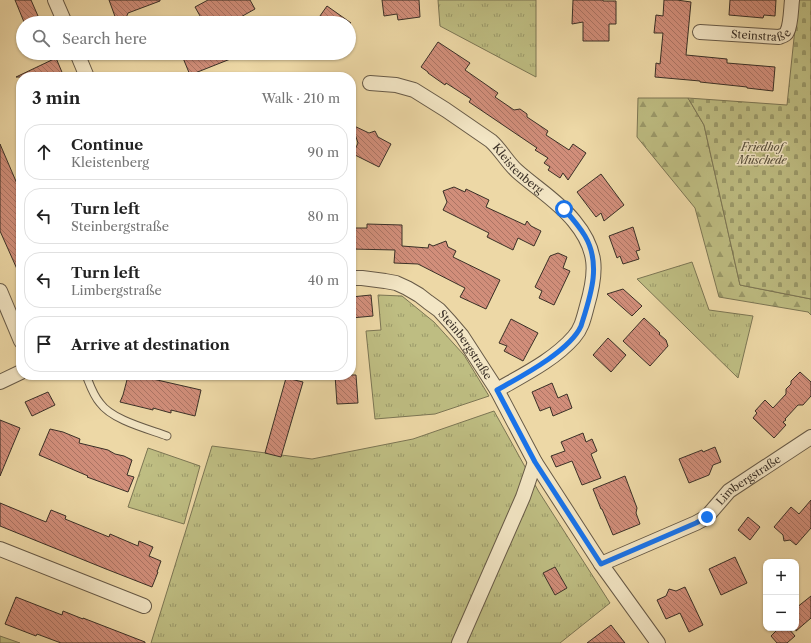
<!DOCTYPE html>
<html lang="en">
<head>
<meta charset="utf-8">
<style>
  :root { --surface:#fff; --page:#f2f2f2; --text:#222; --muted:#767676; --line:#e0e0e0 }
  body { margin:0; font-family:"Libre Caslon Text",serif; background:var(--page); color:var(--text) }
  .controls { position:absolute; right:12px; bottom:12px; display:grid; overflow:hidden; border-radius:8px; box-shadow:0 1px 3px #0004 }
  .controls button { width:36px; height:36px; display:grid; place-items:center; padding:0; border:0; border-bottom:1px solid var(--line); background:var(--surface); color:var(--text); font:20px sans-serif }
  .stop { position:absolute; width:12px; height:12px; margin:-9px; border:3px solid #1a73e8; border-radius:50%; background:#fff }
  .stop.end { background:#1a73e8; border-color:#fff; box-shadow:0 1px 4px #0008 }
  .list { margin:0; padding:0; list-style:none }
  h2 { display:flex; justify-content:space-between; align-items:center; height:52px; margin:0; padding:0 16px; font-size:17px }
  h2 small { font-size:13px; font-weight:400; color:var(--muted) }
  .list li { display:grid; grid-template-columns:26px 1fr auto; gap:12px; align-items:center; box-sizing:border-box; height:56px; margin:0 8px 8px; padding:0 8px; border:1px solid var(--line); border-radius:16px }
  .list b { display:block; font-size:15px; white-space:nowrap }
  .list p { margin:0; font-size:13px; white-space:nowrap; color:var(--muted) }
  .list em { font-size:13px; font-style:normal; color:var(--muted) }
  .icon { flex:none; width:22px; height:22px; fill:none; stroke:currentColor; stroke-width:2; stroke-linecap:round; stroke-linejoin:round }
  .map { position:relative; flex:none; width:811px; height:643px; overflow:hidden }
  .search { position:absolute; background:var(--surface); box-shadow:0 1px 3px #0004; left:16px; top:16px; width:340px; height:44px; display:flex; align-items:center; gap:10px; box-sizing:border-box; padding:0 14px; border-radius:22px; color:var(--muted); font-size:15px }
  .panel { position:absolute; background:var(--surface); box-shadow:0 1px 3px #0004; left:16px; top:72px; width:340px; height:308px; border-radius:16px }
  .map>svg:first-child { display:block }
  .grass { fill:url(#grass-tufts); stroke:#7c7654 }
  .forest { fill:url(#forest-firs); stroke:#7c7654 }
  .cemetery { fill:url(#cemetery-stones); stroke:#7c7654 }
  .building { fill:url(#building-back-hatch); stroke:#3a3027 }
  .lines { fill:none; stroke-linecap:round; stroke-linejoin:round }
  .lane-casing { stroke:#675a47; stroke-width:9 }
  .street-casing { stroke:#675a47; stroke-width:16 }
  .lane { stroke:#f3e6c5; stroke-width:7 }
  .street { stroke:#f3e6c5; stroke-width:14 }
  .route { stroke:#1a73e8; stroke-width:5 }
  .labels { text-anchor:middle; stroke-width:3; stroke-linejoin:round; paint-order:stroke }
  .street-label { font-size:11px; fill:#3a3027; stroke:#f3e6c5 }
  .park-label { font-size:11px; font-style:italic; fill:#544c39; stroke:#f3e6c5 }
</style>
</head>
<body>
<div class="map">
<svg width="811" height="643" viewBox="0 0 811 643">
  <defs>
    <pattern id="grass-tufts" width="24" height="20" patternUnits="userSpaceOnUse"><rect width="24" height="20" fill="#bebd82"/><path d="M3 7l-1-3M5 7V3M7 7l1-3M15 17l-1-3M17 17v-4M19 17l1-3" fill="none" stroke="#9b9a6a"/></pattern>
    <pattern id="forest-firs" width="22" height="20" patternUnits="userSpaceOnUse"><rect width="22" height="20" fill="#bebd82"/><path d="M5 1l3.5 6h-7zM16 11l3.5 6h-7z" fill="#9b9a6a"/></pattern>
    <pattern id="cemetery-stones" width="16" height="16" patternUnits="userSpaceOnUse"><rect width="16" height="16" fill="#bebd82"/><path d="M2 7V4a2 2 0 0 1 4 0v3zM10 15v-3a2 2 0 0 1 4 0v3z" fill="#9b9a6a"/></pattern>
    <pattern id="building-back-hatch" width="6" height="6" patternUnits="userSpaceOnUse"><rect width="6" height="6" fill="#d18e7a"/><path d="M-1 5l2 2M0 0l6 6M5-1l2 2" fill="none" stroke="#ab7464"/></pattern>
  </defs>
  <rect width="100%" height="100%" fill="#edd8a6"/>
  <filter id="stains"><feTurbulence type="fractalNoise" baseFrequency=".005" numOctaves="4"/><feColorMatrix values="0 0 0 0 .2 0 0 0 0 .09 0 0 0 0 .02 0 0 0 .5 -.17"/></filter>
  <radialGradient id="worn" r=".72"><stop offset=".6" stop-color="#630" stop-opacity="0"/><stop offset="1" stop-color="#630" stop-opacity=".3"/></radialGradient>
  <!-- grass -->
  <g class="grass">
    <path d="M438,0H536V77L440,26Z"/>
    <path d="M692,262L709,310L753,316L738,378L637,279Z"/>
    <path d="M378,295L402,296L434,322L464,355L489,396L435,414L375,419L366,331L381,330Z"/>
    <path d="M494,411L539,492L610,603L560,643H151L212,446L312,459L413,439Z"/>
    <path d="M148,448L200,466L184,524L128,507Z"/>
    <path d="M0,636L20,643H0Z"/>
  </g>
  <!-- forest -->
  <path class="forest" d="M638,98H688L704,125L740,285L811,299V315L808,312L719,297L695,208L637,137Z"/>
  <!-- cemetery -->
  <path class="cemetery" d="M798,0H811V299L740,285L704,125L688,98L787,105Z"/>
  <!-- building -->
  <g class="building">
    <path d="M15,0H31L38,16L24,22Z"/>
    <path d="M109,0H160V1L128,13L126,18L117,22Z"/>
    <path d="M208,0H250L255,9L230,23H204L195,7Z"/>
    <path d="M382,0H419L420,17L398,20L397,14L384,16Z"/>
    <path d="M573,0H603V1H616V24H609V41H583V22L572,24Z"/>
    <path d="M664,0H677L691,2L686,55L727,59V63L775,67L773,91L747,88V87L700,82V81L655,77L656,63L660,64L663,33H654L656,15L663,16Z"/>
    <path d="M730,0H776L775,16L764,15L763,18L729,15Z"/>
    <path d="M327,6L351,23H315Z"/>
    <path d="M438,42L470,63L465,70L498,93L495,97L514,110L520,109L527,114V117L548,131L546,135L569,150L573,144L586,153L568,180L563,173L560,178L548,170L550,167L544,163L548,158L535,150L537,148L469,102L471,99L446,83L445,85L428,73V72L421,67Z"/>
    <path d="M196,53H243V54L190,75L183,58Z"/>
    <path d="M56,58L64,77H16Z"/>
    <path d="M352,125L369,133L375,131L378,137L391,144L379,167L353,154L358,143Z"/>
    <path d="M0,144L21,193V233L18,235L21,243V278L0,231Z"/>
    <path d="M601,174L624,205L604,221L601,213L596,217L577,192Z"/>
    <path d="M454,187L465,192L466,189L489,200L486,207L525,225L527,221L531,226L541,231L534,246L518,238L513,250L487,237L489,233L443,210L447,202L443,191Z"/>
    <path d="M367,224L402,225V246L428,248L429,244L433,246L446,241L448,247L456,251L453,257L500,280L486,309L460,297L465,288L418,264L394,263L395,250L351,249V228H367Z"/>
    <path d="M633,227L640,250L636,251L639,259L623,264L620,256L617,258L609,236Z"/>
    <path d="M558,253L567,257L563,268L570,271L554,305L539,298L542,291L535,287L550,256Z"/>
    <path d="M623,289L642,306L632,316L607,294Z"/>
    <path d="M371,295L373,316L351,318V297Z"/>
    <path d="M644,318L660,333L659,334L666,340L668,346L650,366L623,341Z"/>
    <path d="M511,319L538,333L523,361L504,351L507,346L499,343Z"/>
    <path d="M608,338L626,355L611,372L593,355Z"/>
    <path d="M800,372L811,382V396L803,405H798L785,419L786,420L783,422L786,425L774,438L753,418L757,413L755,411L765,400L773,408L786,394V389L791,384V381Z"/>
    <path d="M335,375H356L358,403L337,404Z"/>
    <path d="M128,376L144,379V377L201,390L195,416L171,410V413L153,408V410L120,402L123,395Z"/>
    <path d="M286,378L303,382L281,457L265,453Z"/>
    <path d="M552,383L558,398L567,394L572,408L553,416L550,407L540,411L532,392Z"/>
    <path d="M48,392L55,405L32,416L25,402Z"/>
    <path d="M0,420L20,428L0,476Z"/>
    <path d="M50,429L63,432L80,439L79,443L108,450L115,454L124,456L132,460L127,475L134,477L128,492L87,477L88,476L39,455Z"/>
    <path d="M583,433L586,442L592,439L597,451L591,454L601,478L582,485L572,461L556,467L551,456L565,451L561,442Z"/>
    <path d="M715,447L721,462L713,465L709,475L689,483L679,459L702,450L703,452Z"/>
    <path d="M625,476L637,508L636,513L640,524L613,535L602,509H601L593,489Z"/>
    <path d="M811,500V528L796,545L790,540L784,541L783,535L774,527L791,507L799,514Z"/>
    <path d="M0,503L46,522L51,510L66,516L65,519L109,537L110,534L138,546L139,541L153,547L149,556L161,561L157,572H158L152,587L106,569L0,526Z"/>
    <path d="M748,517L760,527L750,540L738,530Z"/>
    <path d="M735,557L747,583L721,595L709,569Z"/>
    <path d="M555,567L567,588L555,595L543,573Z"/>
    <path d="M685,587L703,625L689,632L680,613L666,619L657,600L666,596L669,589L676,591Z"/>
    <path d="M811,596V618L796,631V608Z"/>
    <path d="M16,597L62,615L63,611L83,619V618L145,642V643H61L37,634L36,636L5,624Z"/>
    <path d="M611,625L625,643H587Z"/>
    <path d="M779,628H788L795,636L787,643H777L771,636Z"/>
  </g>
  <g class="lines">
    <!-- lane casing -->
    <g class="lane-casing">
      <path id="lane" d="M86,375C90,385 93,395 100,403C112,420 148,429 167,436"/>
    </g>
    <!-- street casing -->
    <g class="street-casing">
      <g id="street">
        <path d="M55,0L65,23"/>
        <path id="s1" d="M700,32L779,37C782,36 786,35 787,32C791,25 791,8 792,0"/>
        <path d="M77,53L87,77"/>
        <path id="s2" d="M370,83L396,85L414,90L446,110L491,141C501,150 507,162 517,171C536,188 558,201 574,221C598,250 597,272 587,306C584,317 582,328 574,337C554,360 523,375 497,390"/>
        <path id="s3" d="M351,278H362L385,281L396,283L407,288L419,295L428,302L439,310L450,322L462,336L497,390L535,462L601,564L658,643"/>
        <path d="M0,291L21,341"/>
        <path d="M0,382L21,372"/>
        <path d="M0,549L144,606"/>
        <path id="s4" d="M601,564L696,523L707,517L710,513L729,491L811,437"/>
        <path d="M459,643L523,497L535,462"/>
      </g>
    </g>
    <!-- lane -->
    <use href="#lane" class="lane"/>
    <!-- street -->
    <use href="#street" class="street"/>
  </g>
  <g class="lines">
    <!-- route -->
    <path class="route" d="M564,209C572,218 579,226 585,236C602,265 590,297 581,326C570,351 520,377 497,390L535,462L601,564L696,523L707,517"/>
  </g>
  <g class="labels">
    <!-- street labels -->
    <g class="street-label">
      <text dy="4" stroke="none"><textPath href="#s1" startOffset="61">Steinstraße</textPath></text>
      <text dy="4" stroke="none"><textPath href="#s2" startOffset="176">Kleistenberg</textPath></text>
      <text dy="4" stroke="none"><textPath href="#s3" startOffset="140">Steinbergstraße</textPath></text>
      <text dy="4" stroke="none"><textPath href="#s4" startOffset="172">Limbergstraße</textPath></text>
    </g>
    <!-- park labels -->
    <g class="park-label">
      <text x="762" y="151">Friedhof<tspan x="762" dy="13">Müschede</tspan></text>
    </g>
  </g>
  <rect width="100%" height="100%" filter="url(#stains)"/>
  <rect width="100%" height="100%" fill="url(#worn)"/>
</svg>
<div class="controls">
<button>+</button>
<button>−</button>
</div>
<div class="stop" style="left:564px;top:209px"></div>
<div class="stop end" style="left:707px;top:517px"></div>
<div class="search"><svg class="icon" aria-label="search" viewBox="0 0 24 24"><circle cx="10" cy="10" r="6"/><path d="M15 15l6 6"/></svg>Search here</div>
<section class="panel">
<h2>3 min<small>Walk · 210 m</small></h2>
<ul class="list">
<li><svg class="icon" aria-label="ahead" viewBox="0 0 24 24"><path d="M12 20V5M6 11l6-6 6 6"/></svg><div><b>Continue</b><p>Kleistenberg</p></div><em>90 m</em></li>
<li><svg class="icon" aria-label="left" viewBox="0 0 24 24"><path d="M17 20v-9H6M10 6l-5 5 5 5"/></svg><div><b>Turn left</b><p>Steinbergstraße</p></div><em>80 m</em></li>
<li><svg class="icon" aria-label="left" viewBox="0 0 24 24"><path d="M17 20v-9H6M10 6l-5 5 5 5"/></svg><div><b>Turn left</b><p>Limbergstraße</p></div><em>40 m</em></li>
<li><svg class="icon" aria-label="arrive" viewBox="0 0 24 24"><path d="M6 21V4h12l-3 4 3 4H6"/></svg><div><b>Arrive at destination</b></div></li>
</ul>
</section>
</div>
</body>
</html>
